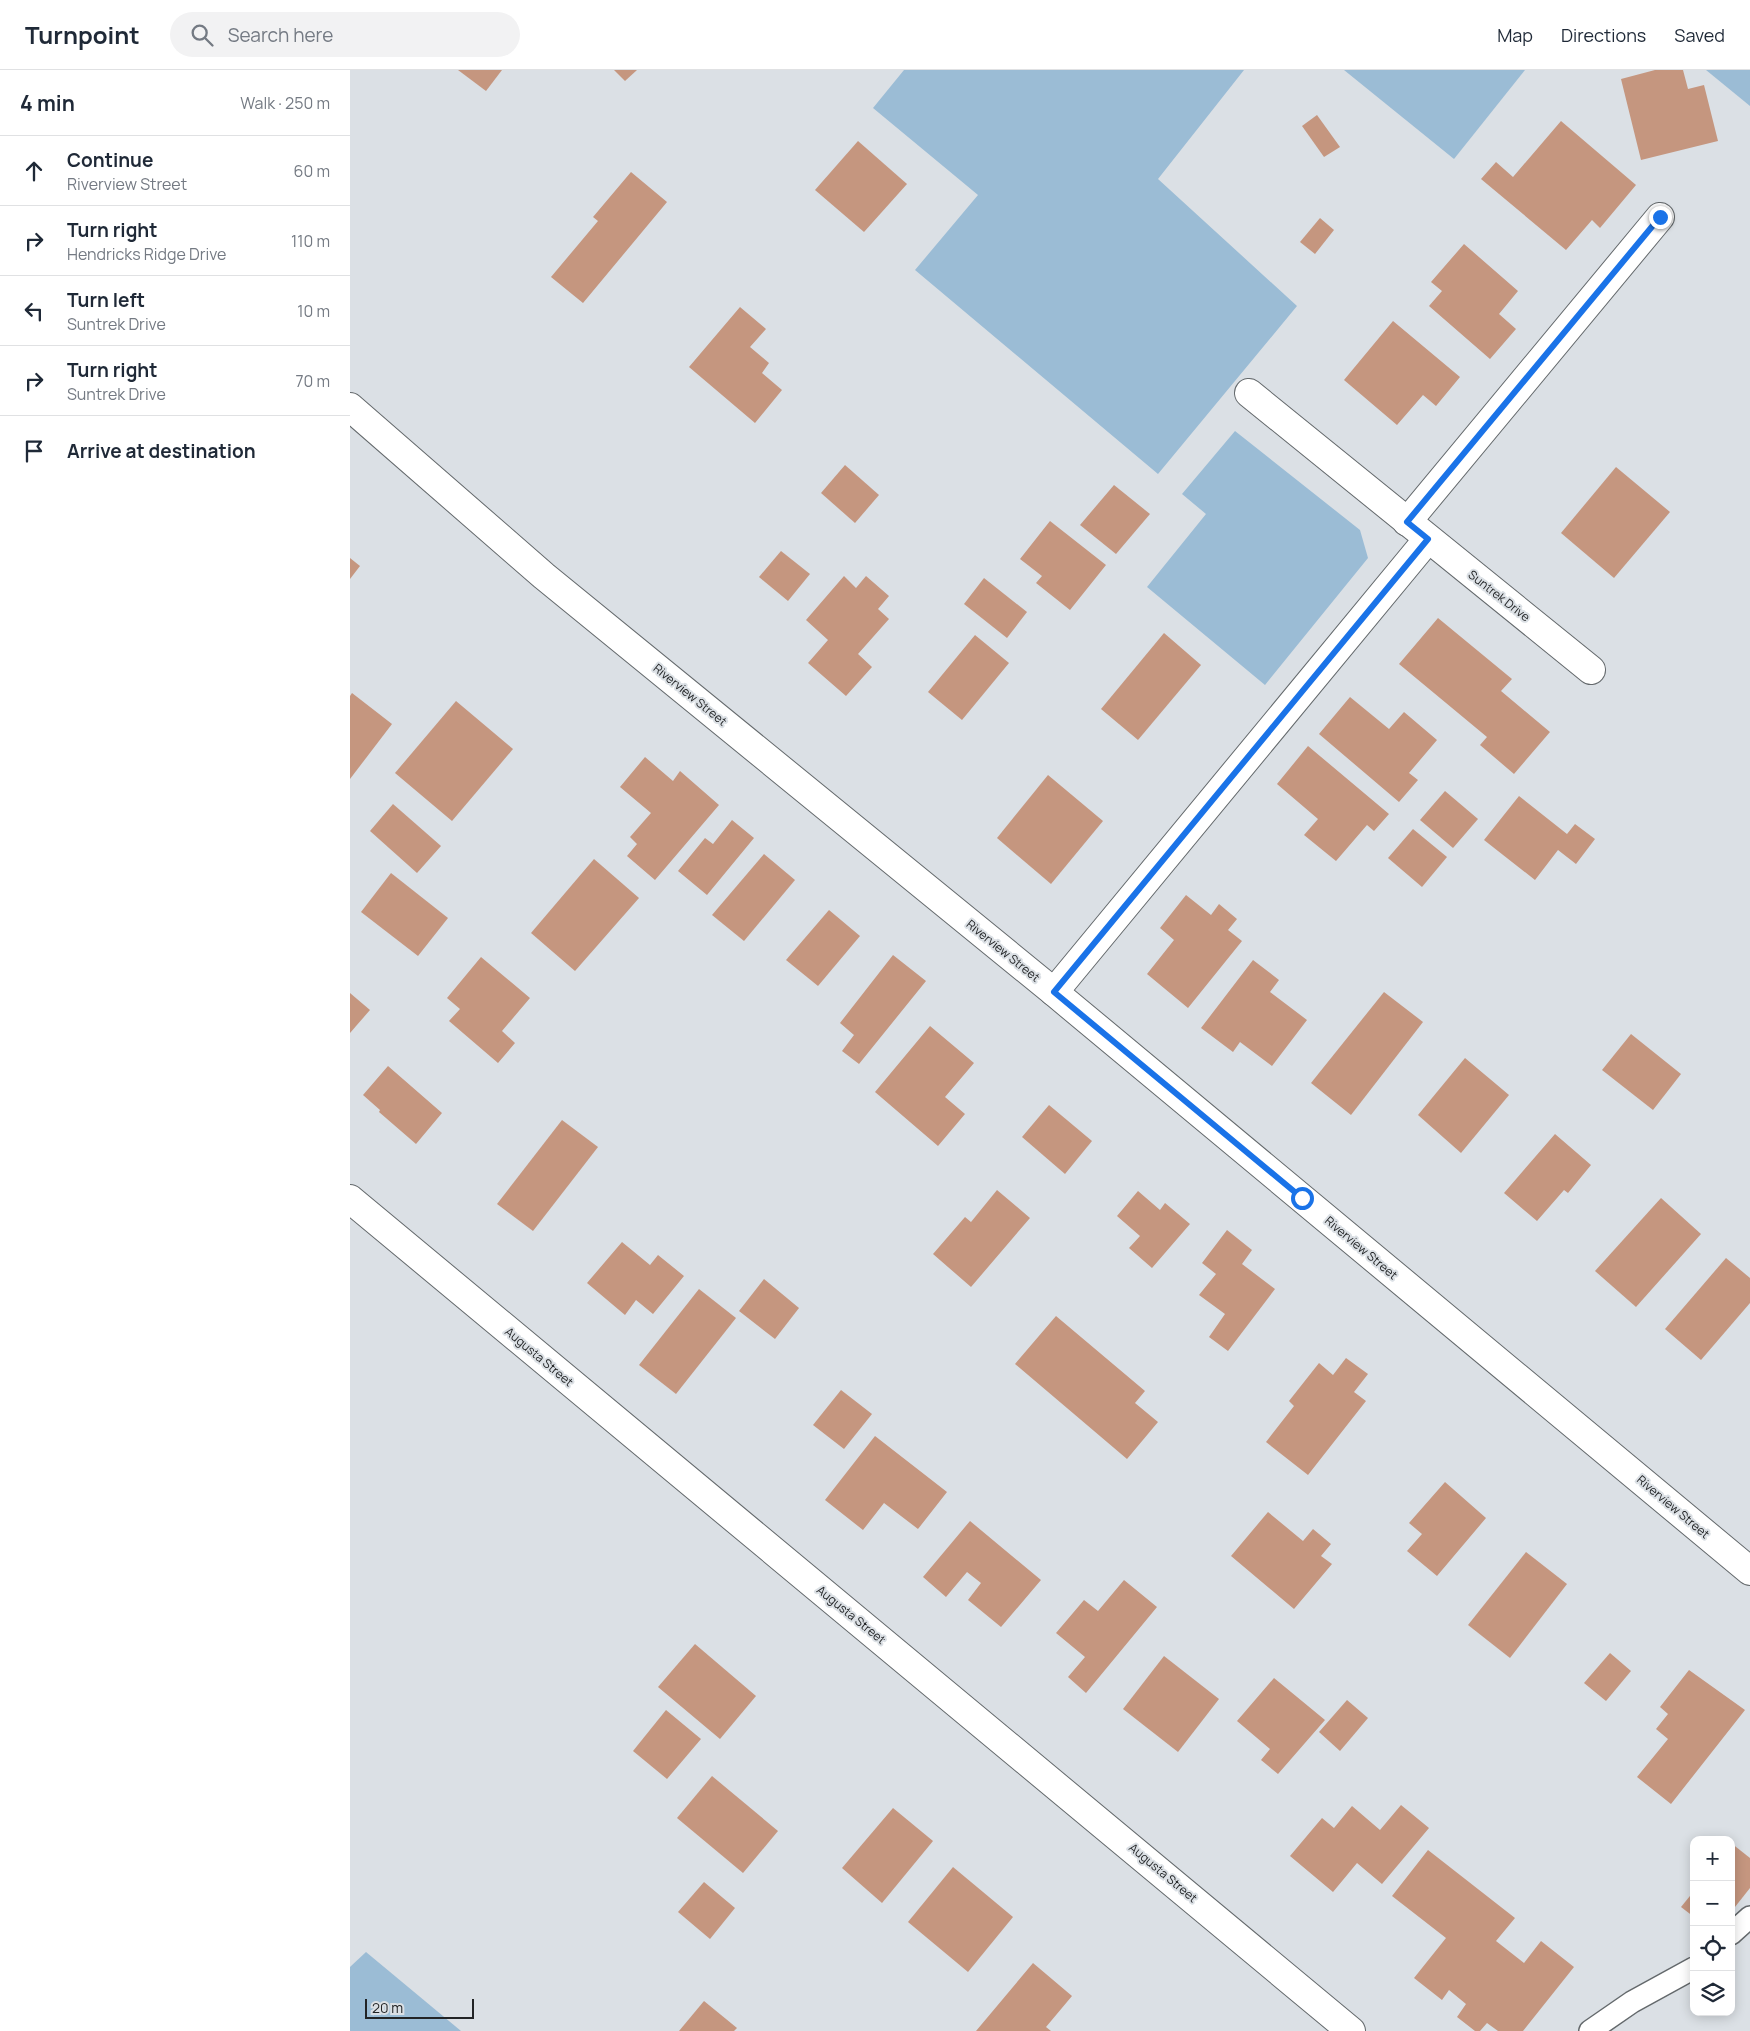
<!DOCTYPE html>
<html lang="en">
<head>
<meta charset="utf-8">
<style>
  :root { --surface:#fff; --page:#f2f2f3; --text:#1f2937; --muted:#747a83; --line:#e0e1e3 }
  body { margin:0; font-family:Manrope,sans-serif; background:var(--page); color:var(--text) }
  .controls { position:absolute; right:15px; bottom:15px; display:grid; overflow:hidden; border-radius:10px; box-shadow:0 2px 12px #0003 }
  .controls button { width:45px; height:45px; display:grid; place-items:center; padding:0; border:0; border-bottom:1px solid var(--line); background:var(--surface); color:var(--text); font:25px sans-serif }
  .scale { position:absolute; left:15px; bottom:12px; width:109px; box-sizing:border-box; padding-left:5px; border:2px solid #222426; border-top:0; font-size:14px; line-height:18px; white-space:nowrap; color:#222426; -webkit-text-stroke:4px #dbe0e5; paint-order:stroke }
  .stop { position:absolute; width:15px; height:15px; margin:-11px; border:4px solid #1a73e8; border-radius:50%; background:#fff }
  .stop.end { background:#1a73e8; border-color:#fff; box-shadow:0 1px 5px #0008 }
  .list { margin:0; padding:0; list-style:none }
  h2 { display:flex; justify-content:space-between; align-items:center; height:65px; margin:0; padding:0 20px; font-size:21px }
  h2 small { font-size:16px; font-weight:400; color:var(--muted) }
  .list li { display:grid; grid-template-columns:32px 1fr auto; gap:15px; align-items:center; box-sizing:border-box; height:70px; padding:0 20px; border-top:1px solid var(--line) }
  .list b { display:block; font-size:19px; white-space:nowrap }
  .list p { margin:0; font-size:16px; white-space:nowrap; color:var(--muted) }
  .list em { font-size:16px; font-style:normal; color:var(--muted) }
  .icon { flex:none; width:28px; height:28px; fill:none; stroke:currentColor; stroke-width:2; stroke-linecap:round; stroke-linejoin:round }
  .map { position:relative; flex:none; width:1400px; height:1961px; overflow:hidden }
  header { display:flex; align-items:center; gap:30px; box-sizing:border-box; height:70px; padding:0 25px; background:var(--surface); border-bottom:1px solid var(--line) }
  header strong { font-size:24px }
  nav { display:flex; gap:28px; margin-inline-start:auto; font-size:18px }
  .search { width:350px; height:45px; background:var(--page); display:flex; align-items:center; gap:12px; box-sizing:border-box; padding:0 18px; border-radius:28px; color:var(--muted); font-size:19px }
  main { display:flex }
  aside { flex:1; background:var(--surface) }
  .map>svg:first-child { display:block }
  .green { fill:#9bbcd5 }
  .building { fill:#c5967f }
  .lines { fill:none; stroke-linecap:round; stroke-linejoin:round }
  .service-casing { stroke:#64696c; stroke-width:24 }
  .minor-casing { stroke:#64696c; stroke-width:30 }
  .service { stroke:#fff; stroke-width:21 }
  .minor { stroke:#fff; stroke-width:28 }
  .route { stroke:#1a73e8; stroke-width:6 }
  .labels { text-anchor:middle; stroke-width:4; stroke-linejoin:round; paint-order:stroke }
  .street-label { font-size:12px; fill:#222426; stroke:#dbe0e5 }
</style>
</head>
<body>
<header>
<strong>Turnpoint</strong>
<div class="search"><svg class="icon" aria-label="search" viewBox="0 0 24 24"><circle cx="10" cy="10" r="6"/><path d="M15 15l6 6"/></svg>Search here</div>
<nav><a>Map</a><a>Directions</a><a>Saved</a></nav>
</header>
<main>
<aside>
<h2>4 min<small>Walk · 250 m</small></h2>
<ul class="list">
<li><svg class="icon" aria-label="ahead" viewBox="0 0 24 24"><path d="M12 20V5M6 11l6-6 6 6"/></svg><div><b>Continue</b><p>Riverview Street</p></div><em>60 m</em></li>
<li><svg class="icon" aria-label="right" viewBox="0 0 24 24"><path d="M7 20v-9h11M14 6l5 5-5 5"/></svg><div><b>Turn right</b><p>Hendricks Ridge Drive</p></div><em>110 m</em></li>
<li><svg class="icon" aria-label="left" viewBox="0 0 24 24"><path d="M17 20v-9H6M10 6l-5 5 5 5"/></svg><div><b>Turn left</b><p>Suntrek Drive</p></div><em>10 m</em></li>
<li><svg class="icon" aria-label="right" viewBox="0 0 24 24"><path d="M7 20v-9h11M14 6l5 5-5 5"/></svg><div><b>Turn right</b><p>Suntrek Drive</p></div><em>70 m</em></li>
<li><svg class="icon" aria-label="arrive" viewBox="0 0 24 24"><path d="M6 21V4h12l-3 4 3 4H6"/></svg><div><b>Arrive at destination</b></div></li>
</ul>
</aside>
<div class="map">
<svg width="1400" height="1961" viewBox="0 0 1400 1961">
  <rect width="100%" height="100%" fill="#dbe0e5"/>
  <!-- green -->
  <g class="green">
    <path d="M554,0H894L808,109L947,236L808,404L565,200L628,125L523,38Z"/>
    <path d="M994,0H1175L1104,89Z"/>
    <path d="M1356,0H1400V36Z"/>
    <path d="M885,361L1010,460L1018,488L915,615L797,517L856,444L832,424Z"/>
    <path d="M16,1882L111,1961H0V1897Z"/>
  </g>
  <!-- building -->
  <g class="building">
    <path d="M108,0H152L136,21Z"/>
    <path d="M264,0H287L275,11Z"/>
    <path d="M1305,0H1333L1338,19L1354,15L1368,71L1291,90L1271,9Z"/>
    <path d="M967,45L990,77L974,87L952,56Z"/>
    <path d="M1211,51L1286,115L1250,158L1242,150L1216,180L1131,109L1146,92L1163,107Z"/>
    <path d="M508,71L557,114L514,162L465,120Z"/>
    <path d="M281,102L317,132L233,233L201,207L248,151L243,147Z"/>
    <path d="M970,148L984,160L965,184L950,172Z"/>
    <path d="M1114,174L1168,221L1149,244L1166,259L1140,289L1079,236L1092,221L1081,212Z"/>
    <path d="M390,237L416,259L400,277L419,293L412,303L432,320L405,353L339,297Z"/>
    <path d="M1043,251L1110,307L1086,336L1073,325L1047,355L994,310Z"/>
    <path d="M495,395L529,425L505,453L471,423Z"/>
    <path d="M1266,397L1320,442L1264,508L1211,463Z"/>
    <path d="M764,415L800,444L766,484L730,455Z"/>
    <path d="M700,451L756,495L720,540L686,513L692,506L670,489Z"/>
    <path d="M431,481L460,504L438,531L409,507Z"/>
    <path d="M0,488L10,496L0,509Z"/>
    <path d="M494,506L506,518L516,506L539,526L528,539L539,549L508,584L522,597L496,626L458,593L478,570L456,550Z"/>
    <path d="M634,508L677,542L657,568L614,534Z"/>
    <path d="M1088,548L1162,609L1151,621L1200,662L1164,704L1130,675L1137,667L1049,594Z"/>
    <path d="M814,563L851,595L788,670L751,639Z"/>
    <path d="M625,565L659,593L612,650L578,622Z"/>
    <path d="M2,623L42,654L0,709V626Z"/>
    <path d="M1000,627L1039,659L1054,642L1087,670L1059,703L1068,710L1049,732L969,664Z"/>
    <path d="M106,631L163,679L102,751L45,703Z"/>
    <path d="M958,676L1039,744L1024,761L1017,755L986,791L954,765L968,749L927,714Z"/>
    <path d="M295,687L323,711L330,701L369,735L305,810L277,786L287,774L280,767L301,743L270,717Z"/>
    <path d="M698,705L753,751L701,814L647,768Z"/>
    <path d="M1095,721L1128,749L1103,778L1070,750Z"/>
    <path d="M1169,726L1217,764L1225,754L1245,769L1226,794L1208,780L1185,810L1134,770Z"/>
    <path d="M43,734L91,776L67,803L20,761Z"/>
    <path d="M382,750L404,768L357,825L328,801L355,768L363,774Z"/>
    <path d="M1063,759L1097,787L1072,817L1038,788Z"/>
    <path d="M414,784L445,810L394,871L362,845Z"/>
    <path d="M244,789L289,828L225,901L181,863Z"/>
    <path d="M41,803L98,848L68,886L11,842Z"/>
    <path d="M836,825L861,845L869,834L887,849L878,860L892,871L838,938L797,904L824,870L810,858Z"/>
    <path d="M479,840L510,866L468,916L436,890Z"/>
    <path d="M543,885L576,911L509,994L492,981L504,965L490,953Z"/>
    <path d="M131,887L180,928L152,961L165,973L148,993L99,951L110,939L97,928Z"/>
    <path d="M903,890L929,910L920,922L957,950L922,996L890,972L883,982L851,958Z"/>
    <path d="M1034,922L1073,952L1001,1045L961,1013Z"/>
    <path d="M0,923L20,940L0,963Z"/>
    <path d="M580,956L624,993L595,1027L615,1044L588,1076L525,1022Z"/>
    <path d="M1281,964L1331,1004L1303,1040L1252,1000Z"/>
    <path d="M1115,988L1159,1025L1111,1083L1068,1045Z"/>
    <path d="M38,996L92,1043L66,1074L29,1042L30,1040L13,1025Z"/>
    <path d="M699,1035L742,1071L715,1104L672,1067Z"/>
    <path d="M212,1050L248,1077L183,1161L147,1134Z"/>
    <path d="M1205,1064L1241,1095L1218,1123L1214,1120L1187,1151L1154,1123Z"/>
    <path d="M647,1120L680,1148L621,1217L583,1184L615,1147L621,1152Z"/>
    <path d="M788,1121L810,1140L815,1133L840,1154L802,1198L779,1178L790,1166L767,1146Z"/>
    <path d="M1311,1128L1351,1164L1286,1237L1245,1201Z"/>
    <path d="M877,1160L902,1180L892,1194L925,1219L878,1281L859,1267L875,1244L849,1225L866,1204L852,1193Z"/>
    <path d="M272,1172L300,1195L308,1185L334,1206L303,1244L286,1230L275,1245L237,1213Z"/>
    <path d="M1376,1188L1400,1208V1233L1351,1290L1315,1259Z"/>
    <path d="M414,1209L449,1238L425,1269L389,1241Z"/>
    <path d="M349,1219L386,1248L326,1324L289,1295Z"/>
    <path d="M706,1246L795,1321L785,1333L808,1352L777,1389L665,1294Z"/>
    <path d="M996,1288L1018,1304L1004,1322L1016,1331L958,1405L916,1372L944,1336L939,1331L969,1293L983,1305Z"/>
    <path d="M491,1320L522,1344L494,1379L463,1355Z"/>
    <path d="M525,1366L597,1422L568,1459L534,1433L513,1460L475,1430Z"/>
    <path d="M1095,1412L1136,1448L1087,1506L1057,1481L1072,1464L1059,1453Z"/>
    <path d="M918,1442L953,1471L963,1459L981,1474L971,1486L982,1494L944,1539L881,1486Z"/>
    <path d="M620,1451L691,1510L651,1557L618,1530L631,1513L617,1502L596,1527L573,1507Z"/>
    <path d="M1176,1482L1217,1514L1160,1588L1118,1555Z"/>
    <path d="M774,1510L807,1537L736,1623L718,1607L735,1587L706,1563L734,1530L748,1541Z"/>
    <path d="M345,1574L406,1626L370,1669L308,1617Z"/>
    <path d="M1260,1583L1281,1601L1256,1631L1234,1613Z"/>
    <path d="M814,1586L869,1629L828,1682L773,1639Z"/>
    <path d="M1339,1600L1395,1640L1321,1734L1287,1707L1318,1669L1306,1659L1318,1644L1310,1637Z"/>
    <path d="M924,1608L975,1650L928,1704L911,1690L920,1679L887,1651Z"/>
    <path d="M997,1630L1018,1648L990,1681L969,1662Z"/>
    <path d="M316,1640L351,1669L317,1709L283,1681Z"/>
    <path d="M362,1706L428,1761L393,1803L327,1748Z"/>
    <path d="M1051,1735L1079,1758L1032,1814L1007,1793L983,1822L940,1786L972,1748L984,1758L1002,1736L1030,1760Z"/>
    <path d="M543,1738L583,1771L532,1833L492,1798Z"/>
    <path d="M1381,1773L1400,1788V1818L1381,1842Z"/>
    <path d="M1078,1780L1165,1848L1146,1871L1174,1893L1191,1871L1224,1897L1173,1961H1148L1137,1953L1130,1961H1125L1107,1947L1116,1934L1099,1920L1092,1930L1064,1908L1096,1868L1042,1826Z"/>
    <path d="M603,1797L663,1847L618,1902L558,1852Z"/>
    <path d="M354,1812L385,1838L360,1869L328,1842Z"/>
    <path d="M1344,1821V1847L1331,1837Z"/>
    <path d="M683,1893L722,1926L696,1957L701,1961H626Z"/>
    <path d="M354,1931L387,1958L384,1961H329Z"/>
  </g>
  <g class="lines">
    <!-- service casing -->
    <g class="service-casing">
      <g id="service">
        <path d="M1381,1864L1400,1847"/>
        <path d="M1240,1961L1282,1932L1344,1898"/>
      </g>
    </g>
    <!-- minor casing -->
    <g class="minor-casing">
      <g id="minor">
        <path d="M899,323L1241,600"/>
        <path d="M0,337L194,506L704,922L1400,1501"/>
        <path d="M1057,452L1310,147"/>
        <path d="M704,922L1078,469"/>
        <path d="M0,1129C334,1406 668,1683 1001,1961"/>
      </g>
    </g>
    <!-- service -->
    <use href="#service" class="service"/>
    <!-- minor -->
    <use href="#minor" class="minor"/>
  </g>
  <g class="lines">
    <!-- route -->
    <path class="route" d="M952,1128L704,922L1078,469L1057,452L1310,147"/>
  </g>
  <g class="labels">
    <!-- street labels -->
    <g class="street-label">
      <text transform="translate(1149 526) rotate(38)" y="4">Suntrek Drive</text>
      <text transform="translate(340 625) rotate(39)" y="4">Riverview Street</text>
      <text transform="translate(653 881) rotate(39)" y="4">Riverview Street</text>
      <text transform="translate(1011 1178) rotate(40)" y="4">Riverview Street</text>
      <text transform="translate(189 1287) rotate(40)" y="4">Augusta Street</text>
      <text transform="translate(1323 1437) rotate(40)" y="4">Riverview Street</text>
      <text transform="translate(501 1545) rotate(39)" y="4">Augusta Street</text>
      <text transform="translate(813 1803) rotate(40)" y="4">Augusta Street</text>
    </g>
  </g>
</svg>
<div class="controls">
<button>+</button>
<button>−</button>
<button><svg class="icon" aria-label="locate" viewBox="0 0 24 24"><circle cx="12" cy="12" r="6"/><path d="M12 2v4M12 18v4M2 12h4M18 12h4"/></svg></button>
<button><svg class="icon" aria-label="layers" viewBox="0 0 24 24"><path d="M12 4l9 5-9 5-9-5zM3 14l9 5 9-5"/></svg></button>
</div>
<div class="scale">20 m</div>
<div class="stop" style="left:952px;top:1128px"></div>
<div class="stop end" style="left:1310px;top:147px"></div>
</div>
</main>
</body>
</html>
